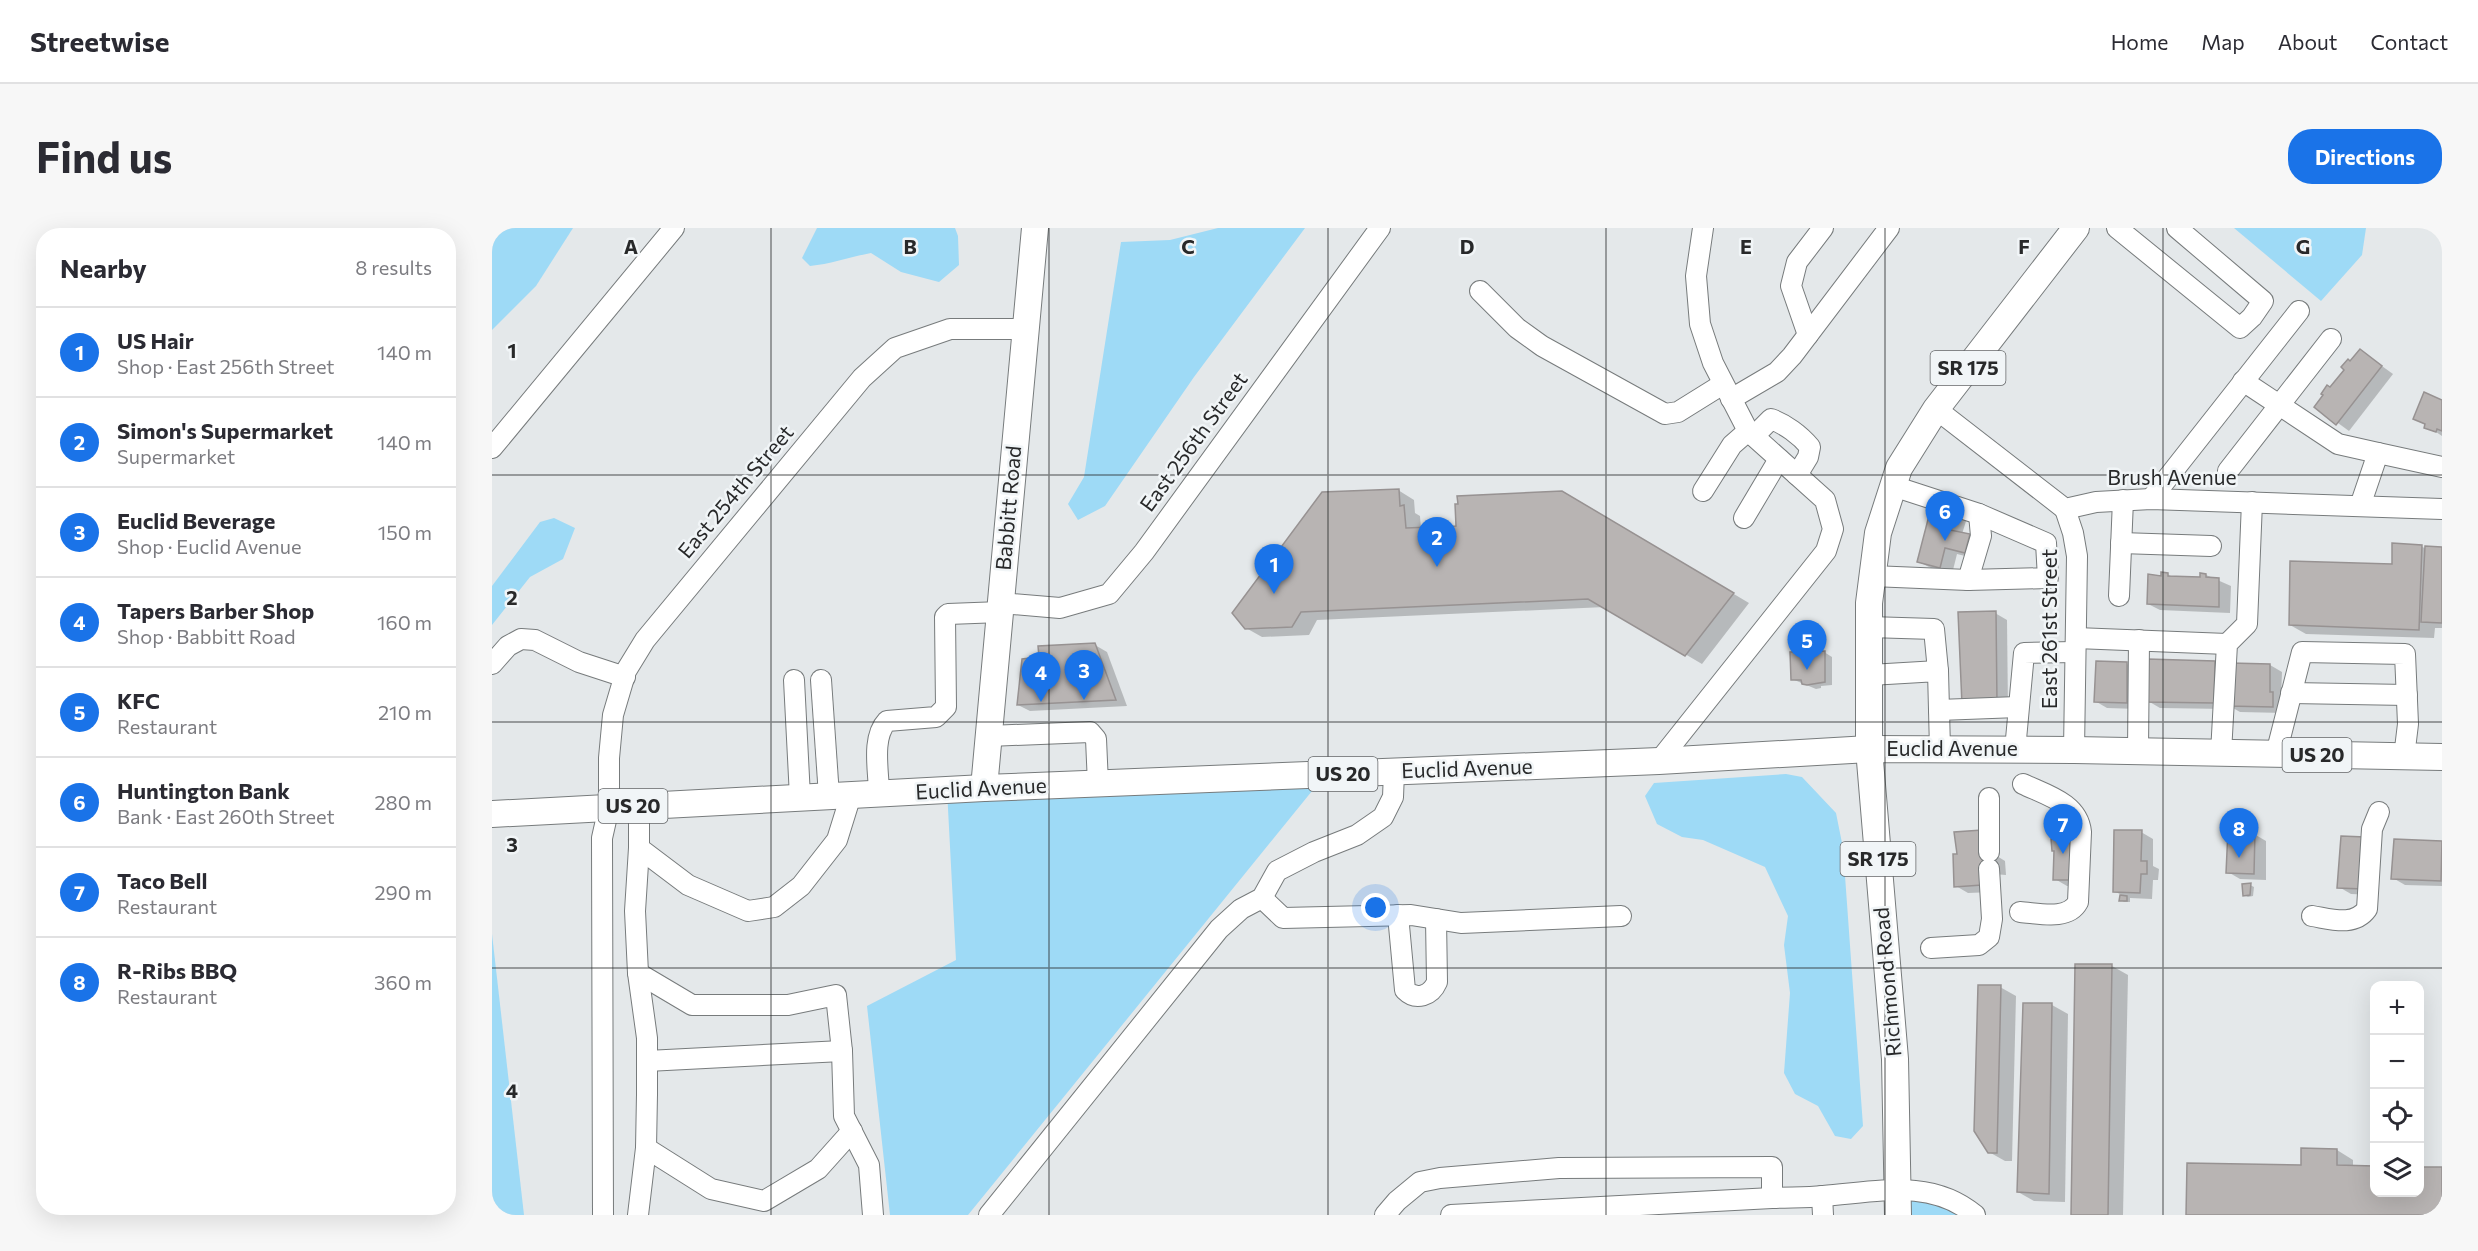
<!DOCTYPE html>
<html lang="en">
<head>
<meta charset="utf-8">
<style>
  :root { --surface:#fff; --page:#f7f7f7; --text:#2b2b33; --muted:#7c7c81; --line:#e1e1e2; --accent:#1a73e8 }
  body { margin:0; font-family:Commissioner,sans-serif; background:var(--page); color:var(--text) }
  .controls { position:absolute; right:18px; bottom:18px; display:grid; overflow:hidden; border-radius:12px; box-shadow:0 6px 24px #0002 }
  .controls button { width:54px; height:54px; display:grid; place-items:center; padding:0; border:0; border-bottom:2px solid var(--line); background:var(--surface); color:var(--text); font:30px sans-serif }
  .you { position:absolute; left:884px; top:680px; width:21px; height:21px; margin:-15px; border:4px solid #fff; border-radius:50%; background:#1a73e8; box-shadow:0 0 0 9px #1a73e833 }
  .badge { display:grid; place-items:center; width:39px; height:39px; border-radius:50%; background:var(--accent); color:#fff; font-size:20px; font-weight:700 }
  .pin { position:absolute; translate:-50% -50px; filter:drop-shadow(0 2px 3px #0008) }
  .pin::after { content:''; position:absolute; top:32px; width:21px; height:18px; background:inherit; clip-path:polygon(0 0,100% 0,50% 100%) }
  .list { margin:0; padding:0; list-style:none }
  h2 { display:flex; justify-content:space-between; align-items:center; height:78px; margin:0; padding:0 24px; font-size:26px }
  h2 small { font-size:20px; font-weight:400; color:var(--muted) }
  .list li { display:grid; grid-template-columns:39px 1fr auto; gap:18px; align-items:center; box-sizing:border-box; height:90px; padding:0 24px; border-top:2px solid var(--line) }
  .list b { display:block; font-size:22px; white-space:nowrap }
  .list p { margin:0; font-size:20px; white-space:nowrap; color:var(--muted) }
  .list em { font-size:20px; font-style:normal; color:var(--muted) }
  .icon { flex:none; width:33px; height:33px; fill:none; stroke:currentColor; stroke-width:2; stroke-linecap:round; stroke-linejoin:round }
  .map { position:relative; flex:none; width:1950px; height:987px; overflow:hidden; border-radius:24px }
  header { display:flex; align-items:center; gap:36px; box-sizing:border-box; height:84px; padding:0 30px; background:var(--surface); border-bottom:2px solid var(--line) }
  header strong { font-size:28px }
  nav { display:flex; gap:33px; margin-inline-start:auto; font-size:21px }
  .intro { display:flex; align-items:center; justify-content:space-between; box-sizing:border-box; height:144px; padding:0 36px }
  h1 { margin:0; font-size:42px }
  .button { padding:15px 27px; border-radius:24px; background:var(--accent); color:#fff; font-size:21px; font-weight:700 }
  main { display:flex; gap:36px; padding:0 36px }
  aside { flex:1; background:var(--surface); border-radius:24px; box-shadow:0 6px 24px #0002 }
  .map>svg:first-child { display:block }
  .green { fill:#9edaf6 }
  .shadow { fill:#0003 }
  .building { fill:#b8b4b3; stroke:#979292; stroke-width:1.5 }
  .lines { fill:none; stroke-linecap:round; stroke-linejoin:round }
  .minor-casing { stroke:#777b7c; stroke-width:22 }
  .major-casing { stroke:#777b7c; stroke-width:28 }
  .minor { stroke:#fff; stroke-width:20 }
  .major { stroke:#fff; stroke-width:26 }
  .grid { fill:none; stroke:#28292a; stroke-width:1.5; stroke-opacity:0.55 }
  .labels { text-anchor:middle; stroke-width:5; stroke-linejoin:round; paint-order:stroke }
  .shield { fill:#f1f5f7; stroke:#646668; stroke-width:1.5 }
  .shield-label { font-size:20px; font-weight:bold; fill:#28292a }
  .street-label { font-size:21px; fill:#28292a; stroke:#f1f5f7 }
  .grid-label { font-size:20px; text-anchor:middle; font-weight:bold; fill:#28292a; stroke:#f1f5f7; stroke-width:5; stroke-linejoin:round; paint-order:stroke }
</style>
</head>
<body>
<header>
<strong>Streetwise</strong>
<nav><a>Home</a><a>Map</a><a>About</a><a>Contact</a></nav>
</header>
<div class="intro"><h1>Find us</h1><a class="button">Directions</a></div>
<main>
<aside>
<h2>Nearby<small>8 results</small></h2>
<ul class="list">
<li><span class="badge">1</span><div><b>US Hair</b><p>Shop · East 256th Street</p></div><em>140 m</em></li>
<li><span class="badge">2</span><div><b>Simon's Supermarket</b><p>Supermarket</p></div><em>140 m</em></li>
<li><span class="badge">3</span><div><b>Euclid Beverage</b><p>Shop · Euclid Avenue</p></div><em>150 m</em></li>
<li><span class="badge">4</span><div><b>Tapers Barber Shop</b><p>Shop · Babbitt Road</p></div><em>160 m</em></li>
<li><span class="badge">5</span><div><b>KFC</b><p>Restaurant</p></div><em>210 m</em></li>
<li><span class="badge">6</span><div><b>Huntington Bank</b><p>Bank · East 260th Street</p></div><em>280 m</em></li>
<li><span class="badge">7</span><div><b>Taco Bell</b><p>Restaurant</p></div><em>290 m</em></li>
<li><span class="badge">8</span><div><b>R-Ribs BBQ</b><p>Restaurant</p></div><em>360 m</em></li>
</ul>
</aside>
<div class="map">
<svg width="1950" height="987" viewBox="0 0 1950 987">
  <rect width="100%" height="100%" fill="#e4e8ea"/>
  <!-- green -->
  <g class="green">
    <path d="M0,0H81L44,58L0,102Z"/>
    <path d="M325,0H463L466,8L467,37L447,54L409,44L379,25C358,29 339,36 318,38L310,30Z"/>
    <path d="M726,0H813L702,149L613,278L586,292L576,276L592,249L629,14L678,12Z"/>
    <path d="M1742,0H1874L1870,27L1829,73Z"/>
    <path d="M62,290L83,300L71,331L38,349L0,397V358L48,294Z"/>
    <path d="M1294,546L1310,549L1344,585L1351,620L1371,898L1359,911L1343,908L1326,878L1303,866L1292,845L1298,765L1292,717L1296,688L1273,639L1211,612L1190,609L1165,596L1153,568L1162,555Z"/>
    <path d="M833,547L476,987H398L375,778L464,732L455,562Z"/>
    <path d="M0,706L32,987H0Z"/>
    <path d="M1404,960L1483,987H1406Z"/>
  </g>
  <!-- shadow -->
  <g class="shadow">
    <path d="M1869,123L1901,146L1857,203L1824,179Z"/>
    <path d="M1950,173V208L1923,190Z"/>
    <path d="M906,262L922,272L923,285L928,288L929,301L965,300L1070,264L1257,375L1210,436L1113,379L825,392L817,407L770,409L754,400Z"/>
    <path d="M1463,283L1475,290L1470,306L1489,315L1485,331L1465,326L1460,346L1439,340L1427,334Z"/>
    <path d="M1929,318L1934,321L1950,320V400H1943L1942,410L1814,406L1798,397L1902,337Z"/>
    <path d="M1675,346L1683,350L1709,351L1714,347L1739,358L1738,385L1668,382L1656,376Z"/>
    <path d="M1503,385L1515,392L1516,482L1483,483Z"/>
    <path d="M603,417L615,424L635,478L538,483L526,477L548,431Z"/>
    <path d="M1332,424L1340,429V457L1329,458V460L1324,461L1300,451Z"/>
    <path d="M1722,435L1734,442L1739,436L1778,437L1790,444L1789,470L1792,485L1748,484L1734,476V481L1668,480L1656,473Z"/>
    <path d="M1635,436L1646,443V481L1615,480L1603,473Z"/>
    <path d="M1567,598L1594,658H1575L1563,651Z"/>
    <path d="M1649,604L1661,611V638L1667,641L1666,652H1661L1660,671L1638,670V674H1632L1629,672V667L1623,663Z"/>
    <path d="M1762,606L1774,613V652L1748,651L1736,644Z"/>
    <path d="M1903,612L1950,614V658L1913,657L1901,650Z"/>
    <path d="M1500,625L1513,633L1514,647L1501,646V664L1476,665L1464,658Z"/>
    <path d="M1886,638L1883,667L1859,666L1847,659Z"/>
    <path d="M1758,657L1762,659L1761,668L1756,669L1752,667Z"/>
    <path d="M1620,738L1636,747L1631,987H1580Z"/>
    <path d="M1508,759L1524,768L1520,933H1513L1497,924Z"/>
    <path d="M1560,777L1576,786L1573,974L1542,973L1526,964Z"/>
    <path d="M1810,922H1845L1861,932V939L1882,940V964H1928V940L1950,941V987H1695L1811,939Z"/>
  </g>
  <!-- building -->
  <g class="building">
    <path d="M1868,121L1890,138L1844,197L1822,179L1831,167L1829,166L1835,157L1838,159L1852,142L1849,139L1856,131L1858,133Z"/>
    <path d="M1932,164L1950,172V203L1945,201L1944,204L1932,200L1933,196L1921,191Z"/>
    <path d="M907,261L908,278L912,277L914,300L964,298L963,276H966L965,268L1070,263L1242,365L1193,428L1096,371L809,384L800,399L753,401L740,385L830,264Z"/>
    <path d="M1440,276L1463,282L1458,302L1478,306L1473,325L1453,320L1448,340L1425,334Z"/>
    <path d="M1900,315L1930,317L1927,402L1797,397L1798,333L1900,336Z"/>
    <path d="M1933,318L1950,319V395L1929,394Z"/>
    <path d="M1669,344L1676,345V348L1708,349V345L1714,346V349L1727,350V379L1655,376L1656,346L1669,348Z"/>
    <path d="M1504,383L1505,476L1470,477L1466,384Z"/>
    <path d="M603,415L624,472L525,477L530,431L547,429L546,418Z"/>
    <path d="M1333,423V454L1315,457L1310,456L1309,452H1299L1298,424Z"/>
    <path d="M1655,431L1723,433L1722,475L1654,474Z"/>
    <path d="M1604,433L1635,434V475L1602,474Z"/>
    <path d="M1738,435L1778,436V464H1781V479L1735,478Z"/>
    <path d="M1566,595H1578L1583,627L1582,652H1561L1562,623H1560L1559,611H1561V597H1566Z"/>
    <path d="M1490,602L1501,624L1502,641L1490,657L1462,659L1461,626H1465L1462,604Z"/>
    <path d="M1622,602H1650L1649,633H1655V646H1649L1648,665L1621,664Z"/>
    <path d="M1736,602L1763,604L1762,646L1734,645Z"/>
    <path d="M1849,608L1873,609L1872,661L1845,660Z"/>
    <path d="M1902,611L1950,613L1949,653L1899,651Z"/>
    <path d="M1759,655L1758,667L1751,668L1750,656Z"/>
    <path d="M1628,667L1635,668V673H1627Z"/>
    <path d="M1583,736H1620L1616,987H1579Z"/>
    <path d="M1486,757H1509L1505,925H1496L1482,903Z"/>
    <path d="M1531,775H1560L1557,966L1525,964Z"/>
    <path d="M1809,920L1845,921V937L1882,938V964H1928V939H1950V987H1694L1695,935L1809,937Z"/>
  </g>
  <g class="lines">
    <!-- minor casing -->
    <g class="minor-casing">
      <g id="minor">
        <path d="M1625,0L1748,100L1760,89L1771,73L1685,0"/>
        <path d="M988,63L1025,100L1050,118L1173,186L1186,184L1231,156"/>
        <path d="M1316,107L1299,58L1305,34L1331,0"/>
        <path d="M1751,153L1846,216L1886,225"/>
        <path d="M1239,171L1285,144L1300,128L1397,0"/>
        <path d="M1444,181L1573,281L1604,274L1659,271L1950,281"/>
        <path d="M1262,208L1279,191C1293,196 1308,207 1318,219L1316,229L1305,247"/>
        <path d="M0,220L182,0"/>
        <path d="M1736,243L1839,111"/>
        <path d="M1211,263L1240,217L1256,203"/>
        <path d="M1659,271L1807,83"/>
        <path d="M1868,278L1886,225L1950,239"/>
        <path d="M1573,281L1581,305L1585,328L1582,522"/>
        <path d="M1252,290L1287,231"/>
        <path d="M1629,315L1719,318"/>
        <path d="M1380,348L1476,352L1556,350L1554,315L1487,286L1401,258"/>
        <path d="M1476,352L1489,308L1487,286"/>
        <path d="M1627,368L1631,272"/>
        <path d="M509,375L568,380L617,366L652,324L888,0"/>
        <path d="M1377,399L1442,401L1446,443"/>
        <path d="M1584,410L1735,416"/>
        <path d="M0,436L16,418L29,411L43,412L87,434L133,449"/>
        <path d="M1378,447L1446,443L1448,521"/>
        <path d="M302,452L308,569"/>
        <path d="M329,452L337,568"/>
        <path d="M1799,465L1915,467"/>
        <path d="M1447,482L1526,479"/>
        <path d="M497,508L598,504L604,511L606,556"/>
        <path d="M1523,522L1532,425L1583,424"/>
        <path d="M1646,523L1647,412"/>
        <path d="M1729,525L1735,416L1755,396L1760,274"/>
        <path d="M1784,526L1810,424L1913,426L1916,496L1912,529"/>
        <path d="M1167,533L1334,323L1341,301L1333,272L1256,203L1221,135L1208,96L1204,48L1211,0"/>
        <path d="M387,566C387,544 379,510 395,493L444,489L454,479L453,389L456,386L509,384"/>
        <path d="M147,578V620L196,657L256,683L282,679L309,658L345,612L359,567"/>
        <path d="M1497,624V570"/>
        <path d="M770,670L791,690L919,687L969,695L1129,688"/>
        <path d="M1528,684C1546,685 1576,693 1586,674L1589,604C1586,575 1554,567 1531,556"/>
        <path d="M906,687L913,762C924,773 939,768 945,754L944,691"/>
        <path d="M1820,688C1839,691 1862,699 1875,681L1880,601L1887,584"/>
        <path d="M1439,720L1487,717L1497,709L1500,691L1497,641"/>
        <path d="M146,745L200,777H296L344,767L350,823L352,888L377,937L381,987"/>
        <path d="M155,833L350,823"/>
        <path d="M154,920L219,961L272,973L326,941L360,903"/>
        <path d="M1330,968L1331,987"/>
        <path d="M111,987L110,610L117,579V530L121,487L134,443L153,412L370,150L403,120L458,101H533"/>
        <path d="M146,987L154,920L155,866V810L146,745L143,683L147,620"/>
        <path d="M497,987L727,701L749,681L770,670L785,643L822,624L865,607L891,589L901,569L902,544"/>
        <path d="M893,987L905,973L928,954L948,950L1067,940L1280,939V970C1297,969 1314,970 1331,968C1384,964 1439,950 1483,987"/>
        <path d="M959,987L1280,970"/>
      </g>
    </g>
    <!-- major casing -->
    <g class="major-casing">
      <g id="major">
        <path d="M492,560L543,0"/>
        <path d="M0,586L492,560L1167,533L1377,521L1582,522L1950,529"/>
        <path d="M1406,987L1403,831L1377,521V375L1386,305L1407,240L1444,181L1584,0"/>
      </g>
    </g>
    <!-- minor -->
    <use href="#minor" class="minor"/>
    <!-- major -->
    <use href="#major" class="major"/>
  </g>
  <!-- grid -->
  <path class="grid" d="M279,0V987M557,0V987M836,0V987M1114,0V987M1393,0V987M1671,0V987M0,247H1950M0,494H1950M0,740H1950"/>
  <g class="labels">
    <!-- shield labels -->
    <g class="shield">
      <rect x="1438.5" y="123" width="75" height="34" rx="4.5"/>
      <rect x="1790.5" y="510" width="69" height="34" rx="4.5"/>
      <rect x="816.5" y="529" width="69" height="34" rx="4.5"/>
      <rect x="106.5" y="561" width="69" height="34" rx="4.5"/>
      <rect x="1348.5" y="614" width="75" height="34" rx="4.5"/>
    </g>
    <g class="shield-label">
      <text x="1476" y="147">SR 175</text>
      <text x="1825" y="534">US 20</text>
      <text x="851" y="553">US 20</text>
      <text x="141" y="585">US 20</text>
      <text x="1386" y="638">SR 175</text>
    </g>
    <!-- street labels -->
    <g class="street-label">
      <text transform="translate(702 214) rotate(-54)" y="7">East 256th Street</text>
      <text x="1680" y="257">Brush Avenue</text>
      <text transform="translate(244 264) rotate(-50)" y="7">East 254th Street</text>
      <text transform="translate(517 280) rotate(-85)" y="7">Babbitt Road</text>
      <text transform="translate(1558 401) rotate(-90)" y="7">East 261st Street</text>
      <text x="1460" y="528">Euclid Avenue</text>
      <text transform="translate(975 541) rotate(-2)" y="7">Euclid Avenue</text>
      <text transform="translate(489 561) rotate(-3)" y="7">Euclid Avenue</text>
      <text transform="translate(1396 754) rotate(-95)" y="7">Richmond Road</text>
    </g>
  </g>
  <g class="grid-label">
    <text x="139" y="26">A</text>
    <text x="418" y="26">B</text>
    <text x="696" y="26">C</text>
    <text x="975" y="26">D</text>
    <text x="1254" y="26">E</text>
    <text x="1532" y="26">F</text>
    <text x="1811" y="26">G</text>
    <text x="20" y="130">1</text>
    <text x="20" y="377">2</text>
    <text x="20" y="624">3</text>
    <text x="20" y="870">4</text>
  </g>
</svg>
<div class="controls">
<button>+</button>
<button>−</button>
<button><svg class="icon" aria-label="locate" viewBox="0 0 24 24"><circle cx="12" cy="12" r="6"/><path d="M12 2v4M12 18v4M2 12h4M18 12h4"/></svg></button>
<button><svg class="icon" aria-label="layers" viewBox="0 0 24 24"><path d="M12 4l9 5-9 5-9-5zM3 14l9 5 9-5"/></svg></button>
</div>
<div class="you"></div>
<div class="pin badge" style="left:782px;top:366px">1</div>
<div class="pin badge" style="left:945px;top:339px">2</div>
<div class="pin badge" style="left:592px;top:472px">3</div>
<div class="pin badge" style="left:549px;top:474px">4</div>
<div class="pin badge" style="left:1315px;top:442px">5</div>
<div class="pin badge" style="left:1453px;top:313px">6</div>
<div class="pin badge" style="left:1571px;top:626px">7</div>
<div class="pin badge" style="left:1747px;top:630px">8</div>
</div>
</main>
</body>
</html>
